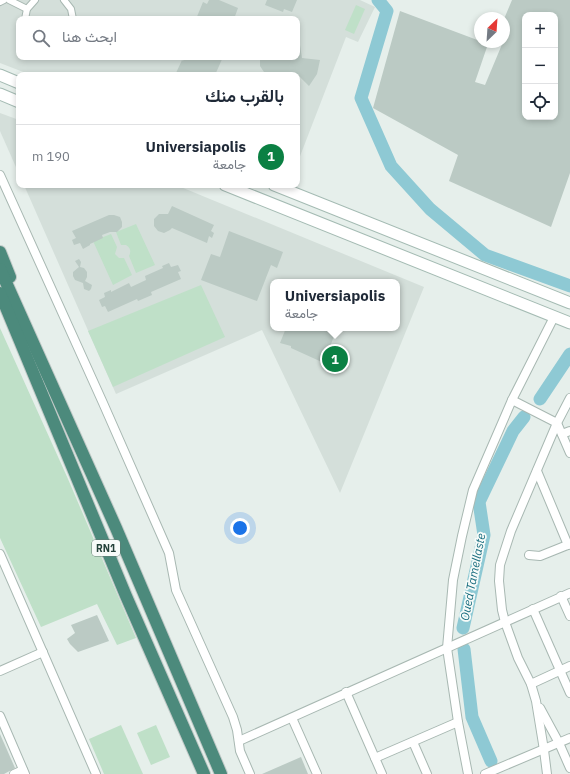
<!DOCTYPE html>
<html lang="ar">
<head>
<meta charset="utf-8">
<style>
  :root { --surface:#fff; --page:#f2f2f3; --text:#1f2937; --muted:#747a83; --line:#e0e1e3; --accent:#0b8043 }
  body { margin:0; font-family:"IBM Plex Sans",Vazirmatn,sans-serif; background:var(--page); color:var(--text); direction:rtl }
  .controls { position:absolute; right:12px; top:12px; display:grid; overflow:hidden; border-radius:8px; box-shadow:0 2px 6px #0003 }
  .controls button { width:36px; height:36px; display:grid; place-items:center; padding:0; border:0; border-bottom:1px solid var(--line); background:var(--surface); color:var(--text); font:20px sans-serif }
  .compass { position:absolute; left:474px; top:12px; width:36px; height:36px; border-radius:50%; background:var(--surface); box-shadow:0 2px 6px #0003; rotate:25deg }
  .you { position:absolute; left:240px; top:528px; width:14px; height:14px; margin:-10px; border:3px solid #fff; border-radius:50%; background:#1a73e8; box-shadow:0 0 0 6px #1a73e833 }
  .badge { display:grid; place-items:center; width:26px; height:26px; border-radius:50%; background:var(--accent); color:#fff; font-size:13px; font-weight:700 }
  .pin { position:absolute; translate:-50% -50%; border:2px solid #fff; box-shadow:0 1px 4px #0006 }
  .popup { position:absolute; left:270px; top:279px; width:130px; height:52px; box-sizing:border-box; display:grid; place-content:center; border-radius:8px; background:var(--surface); filter:drop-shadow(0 1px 3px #0005); font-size:13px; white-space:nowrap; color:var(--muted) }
  .popup b { font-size:15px; color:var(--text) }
  .popup::after { content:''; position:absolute; left:50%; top:100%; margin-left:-8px; border:8px solid transparent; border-top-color:var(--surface) }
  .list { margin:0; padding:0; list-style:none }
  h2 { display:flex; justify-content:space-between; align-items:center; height:52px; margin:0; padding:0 16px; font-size:17px }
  h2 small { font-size:13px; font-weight:400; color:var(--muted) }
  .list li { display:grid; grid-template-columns:26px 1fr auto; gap:12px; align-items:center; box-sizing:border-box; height:64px; padding:0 16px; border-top:1px solid var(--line) }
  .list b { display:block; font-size:15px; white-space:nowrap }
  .list p { margin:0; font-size:13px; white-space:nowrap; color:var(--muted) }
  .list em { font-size:13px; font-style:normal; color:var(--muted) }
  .icon { flex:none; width:22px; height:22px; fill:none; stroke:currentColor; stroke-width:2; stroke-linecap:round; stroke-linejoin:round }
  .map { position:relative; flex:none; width:570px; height:774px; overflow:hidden; direction:ltr }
  .search { position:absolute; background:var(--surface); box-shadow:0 2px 6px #0003; left:16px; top:16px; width:284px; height:44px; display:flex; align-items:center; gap:10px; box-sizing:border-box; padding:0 14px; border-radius:8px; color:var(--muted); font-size:15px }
  .panel { position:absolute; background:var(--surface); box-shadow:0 2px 6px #0003; left:16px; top:72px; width:284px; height:116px; border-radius:8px; direction:rtl }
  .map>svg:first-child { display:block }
  .built { fill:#d4dfda; fill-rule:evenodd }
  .green { fill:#bfe0c8 }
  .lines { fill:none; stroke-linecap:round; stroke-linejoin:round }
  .river { stroke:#8ec9d4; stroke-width:13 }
  .building { fill:#bbcac4; fill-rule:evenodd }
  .pedestrian-casing { stroke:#a8b8b2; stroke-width:8 }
  .minor-casing { stroke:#a8b8b2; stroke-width:10 }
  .secondary-casing { stroke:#a4bbb3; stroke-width:13 }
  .trunk-casing { stroke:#c2cac8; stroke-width:14 }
  .pedestrian { stroke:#fff; stroke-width:6 }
  .minor { stroke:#fff; stroke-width:8 }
  .secondary { stroke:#fff; stroke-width:11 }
  .trunk { stroke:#4c8a7c; stroke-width:12 }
  .labels { text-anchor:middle; stroke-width:3.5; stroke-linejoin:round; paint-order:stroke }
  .shield { fill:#f7fbf9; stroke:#637a73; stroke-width:1 }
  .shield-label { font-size:10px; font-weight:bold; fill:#24423a }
  .water-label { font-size:12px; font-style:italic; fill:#1c6f80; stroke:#f7fbf9 }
</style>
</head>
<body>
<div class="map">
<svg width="570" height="774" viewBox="0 0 570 774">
  <rect width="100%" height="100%" fill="#e6efeb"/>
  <!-- built -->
  <g class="built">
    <path d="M0,0H360L375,7L358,42L346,37L297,164V75H31L0,63ZM19,19H297V57H19Z"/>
    <path d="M0,113L19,120V174L0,131Z"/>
    <path d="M24,185H176L424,287L340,493L262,330L116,394ZM273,282H397V328H273Z"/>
  </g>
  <!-- green -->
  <g class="green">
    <path d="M356,5L365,9L354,34L345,30Z"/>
    <path d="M136,224L155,265L136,273L129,256C131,252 131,248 126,245H121L116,232Z"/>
    <path d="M111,234L117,247L115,254L119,258H124L132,275L113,285L93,241Z"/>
    <path d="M201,285L225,337L113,387L88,331Z"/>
    <path d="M0,328L68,479L136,638L117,645L97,604L41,627L0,538Z"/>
    <path d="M121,725L143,774H104L89,739Z"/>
    <path d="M156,725L170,757L151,765L137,733Z"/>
  </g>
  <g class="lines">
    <!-- river -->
    <g class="river">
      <path d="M378,0L387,11L361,98L391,166L430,209L485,255L570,286"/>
      <path d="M540,399L570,354"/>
      <path d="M463,628L484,535L479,502L513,431L524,417"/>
      <path d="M464,649L472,717L491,761"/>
    </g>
  </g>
  <!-- building -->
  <g class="building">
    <path d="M209,0H219L238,8L234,19H196L203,2L207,4Z"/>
    <path d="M267,0H297L292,12L284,9L283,12L265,5Z"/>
    <path d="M512,0H570V173L551,227L449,181L458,155L373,108L400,11L488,44L475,82L485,85L503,42H504V38L508,28L504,26V19ZM525,15H555V117H525Z"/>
    <path d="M297,45H300L302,58L320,60L317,74L309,86L298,75H266L260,66V57H297Z"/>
    <path d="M185,57H223L215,75H180L176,73L182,60L183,61Z"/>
    <path d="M172,206L214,225L211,231L214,233L212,238L209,236L207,243L172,228L170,230L164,233L158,231L154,226V219L159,214H168Z"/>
    <path d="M109,215H114L120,217L122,222V227L117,232H110L102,235L103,238L90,244V245L83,249L80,243L74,245L72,240L76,238L72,231Z"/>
    <path d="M229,231L283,252L277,268L271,265L257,301L201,280L211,254L220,257Z"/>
    <path d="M79,259L81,262L80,267L84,268L87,272V277L85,281L92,285L91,289L89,291L84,289L83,283L75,280L73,276V272L79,267L75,261Z"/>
    <path d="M169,263L171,267L178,265L181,271L178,272L181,279L151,292L152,295L138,301L137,299L108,312L105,306L102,307L99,300L105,297L104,293L111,290V292L129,283L131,287L146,280L145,276L163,268L162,266Z"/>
    <path d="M286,328H337L324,363L291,348V346L280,343Z"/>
    <path d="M97,615L109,641L78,652L70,644L67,639L75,633L71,625Z"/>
    <path d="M0,734L15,768L4,774H0Z"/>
    <path d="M301,757L308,774H262Z"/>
  </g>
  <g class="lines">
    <!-- pedestrian casing -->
    <g class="pedestrian-casing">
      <g id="pedestrian">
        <path d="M9,0L27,9"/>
        <path d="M64,0L71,9L73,19"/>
        <path d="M0,2L4,0"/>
        <path d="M25,19L27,9L35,0"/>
      </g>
    </g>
    <!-- minor casing -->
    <g class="minor-casing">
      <g id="minor">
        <path d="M0,175L103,403L169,553L176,590L233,717L237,730L240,751L250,774"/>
        <path d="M512,400L557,423L570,453"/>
        <path d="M562,434L570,431"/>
        <path d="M537,471L568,545"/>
        <path d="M0,554L96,774"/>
        <path d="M529,555L540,556L570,544"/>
        <path d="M561,596L570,616"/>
        <path d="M533,609L570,693"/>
        <path d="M0,671L43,652"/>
        <path d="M531,684L570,666"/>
        <path d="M346,692L382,774"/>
        <path d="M540,708L559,743L570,768"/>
        <path d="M0,716L25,774"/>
        <path d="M292,718L317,774"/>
        <path d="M239,741L570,593"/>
        <path d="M413,742L427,774"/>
        <path d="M375,758L458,722"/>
        <path d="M14,774L23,770"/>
        <path d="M468,774L458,722L447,648L453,580L462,536L473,490L512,400L554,317"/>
        <path d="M485,774L570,738"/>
        <path d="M547,774L544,750L536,701L531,684L518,658L505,622L502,610L499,581L500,565L511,531L557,423L570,398"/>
      </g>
    </g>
    <!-- secondary casing -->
    <g class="secondary-casing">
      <g id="secondary">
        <path d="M0,75L19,83"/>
        <path d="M0,94L19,102"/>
        <path d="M225,185L570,323"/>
        <path d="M274,185L570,303"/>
      </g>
    </g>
    <!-- trunk casing -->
    <g class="trunk-casing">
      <g id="trunk">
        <path d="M0,252L10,277"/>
        <path d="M0,269L116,528L221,774"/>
        <path d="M0,293L126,596L204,774"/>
      </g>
    </g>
    <!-- pedestrian -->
    <use href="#pedestrian" class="pedestrian"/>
    <!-- minor -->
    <use href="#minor" class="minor"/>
    <!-- secondary -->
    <use href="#secondary" class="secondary"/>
    <!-- trunk -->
    <use href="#trunk" class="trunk"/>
  </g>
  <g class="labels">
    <!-- shield labels -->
    <rect class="shield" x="92" y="540" width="28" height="16" rx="3"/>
    <g class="shield-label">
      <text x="106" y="552">RN1</text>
    </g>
    <!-- water labels -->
    <g class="water-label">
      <text transform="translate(473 577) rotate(-79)" y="4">Oued Tamellaste</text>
    </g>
  </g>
</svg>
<div class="controls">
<button>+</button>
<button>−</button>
<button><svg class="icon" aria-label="locate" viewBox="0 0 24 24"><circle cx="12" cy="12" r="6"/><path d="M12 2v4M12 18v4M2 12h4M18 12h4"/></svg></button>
</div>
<svg class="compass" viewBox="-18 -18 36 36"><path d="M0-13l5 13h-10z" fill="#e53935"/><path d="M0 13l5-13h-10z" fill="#747a83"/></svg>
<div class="you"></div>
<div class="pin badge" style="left:335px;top:359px">1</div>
<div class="popup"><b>Universiapolis</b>جامعة</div>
<div class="search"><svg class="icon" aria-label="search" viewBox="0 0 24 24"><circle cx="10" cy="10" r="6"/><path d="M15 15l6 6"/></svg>ابحث هنا</div>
<section class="panel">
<h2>بالقرب منك<small></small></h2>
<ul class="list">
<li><span class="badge">1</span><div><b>Universiapolis</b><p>جامعة</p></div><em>190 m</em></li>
</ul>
</section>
</div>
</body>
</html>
